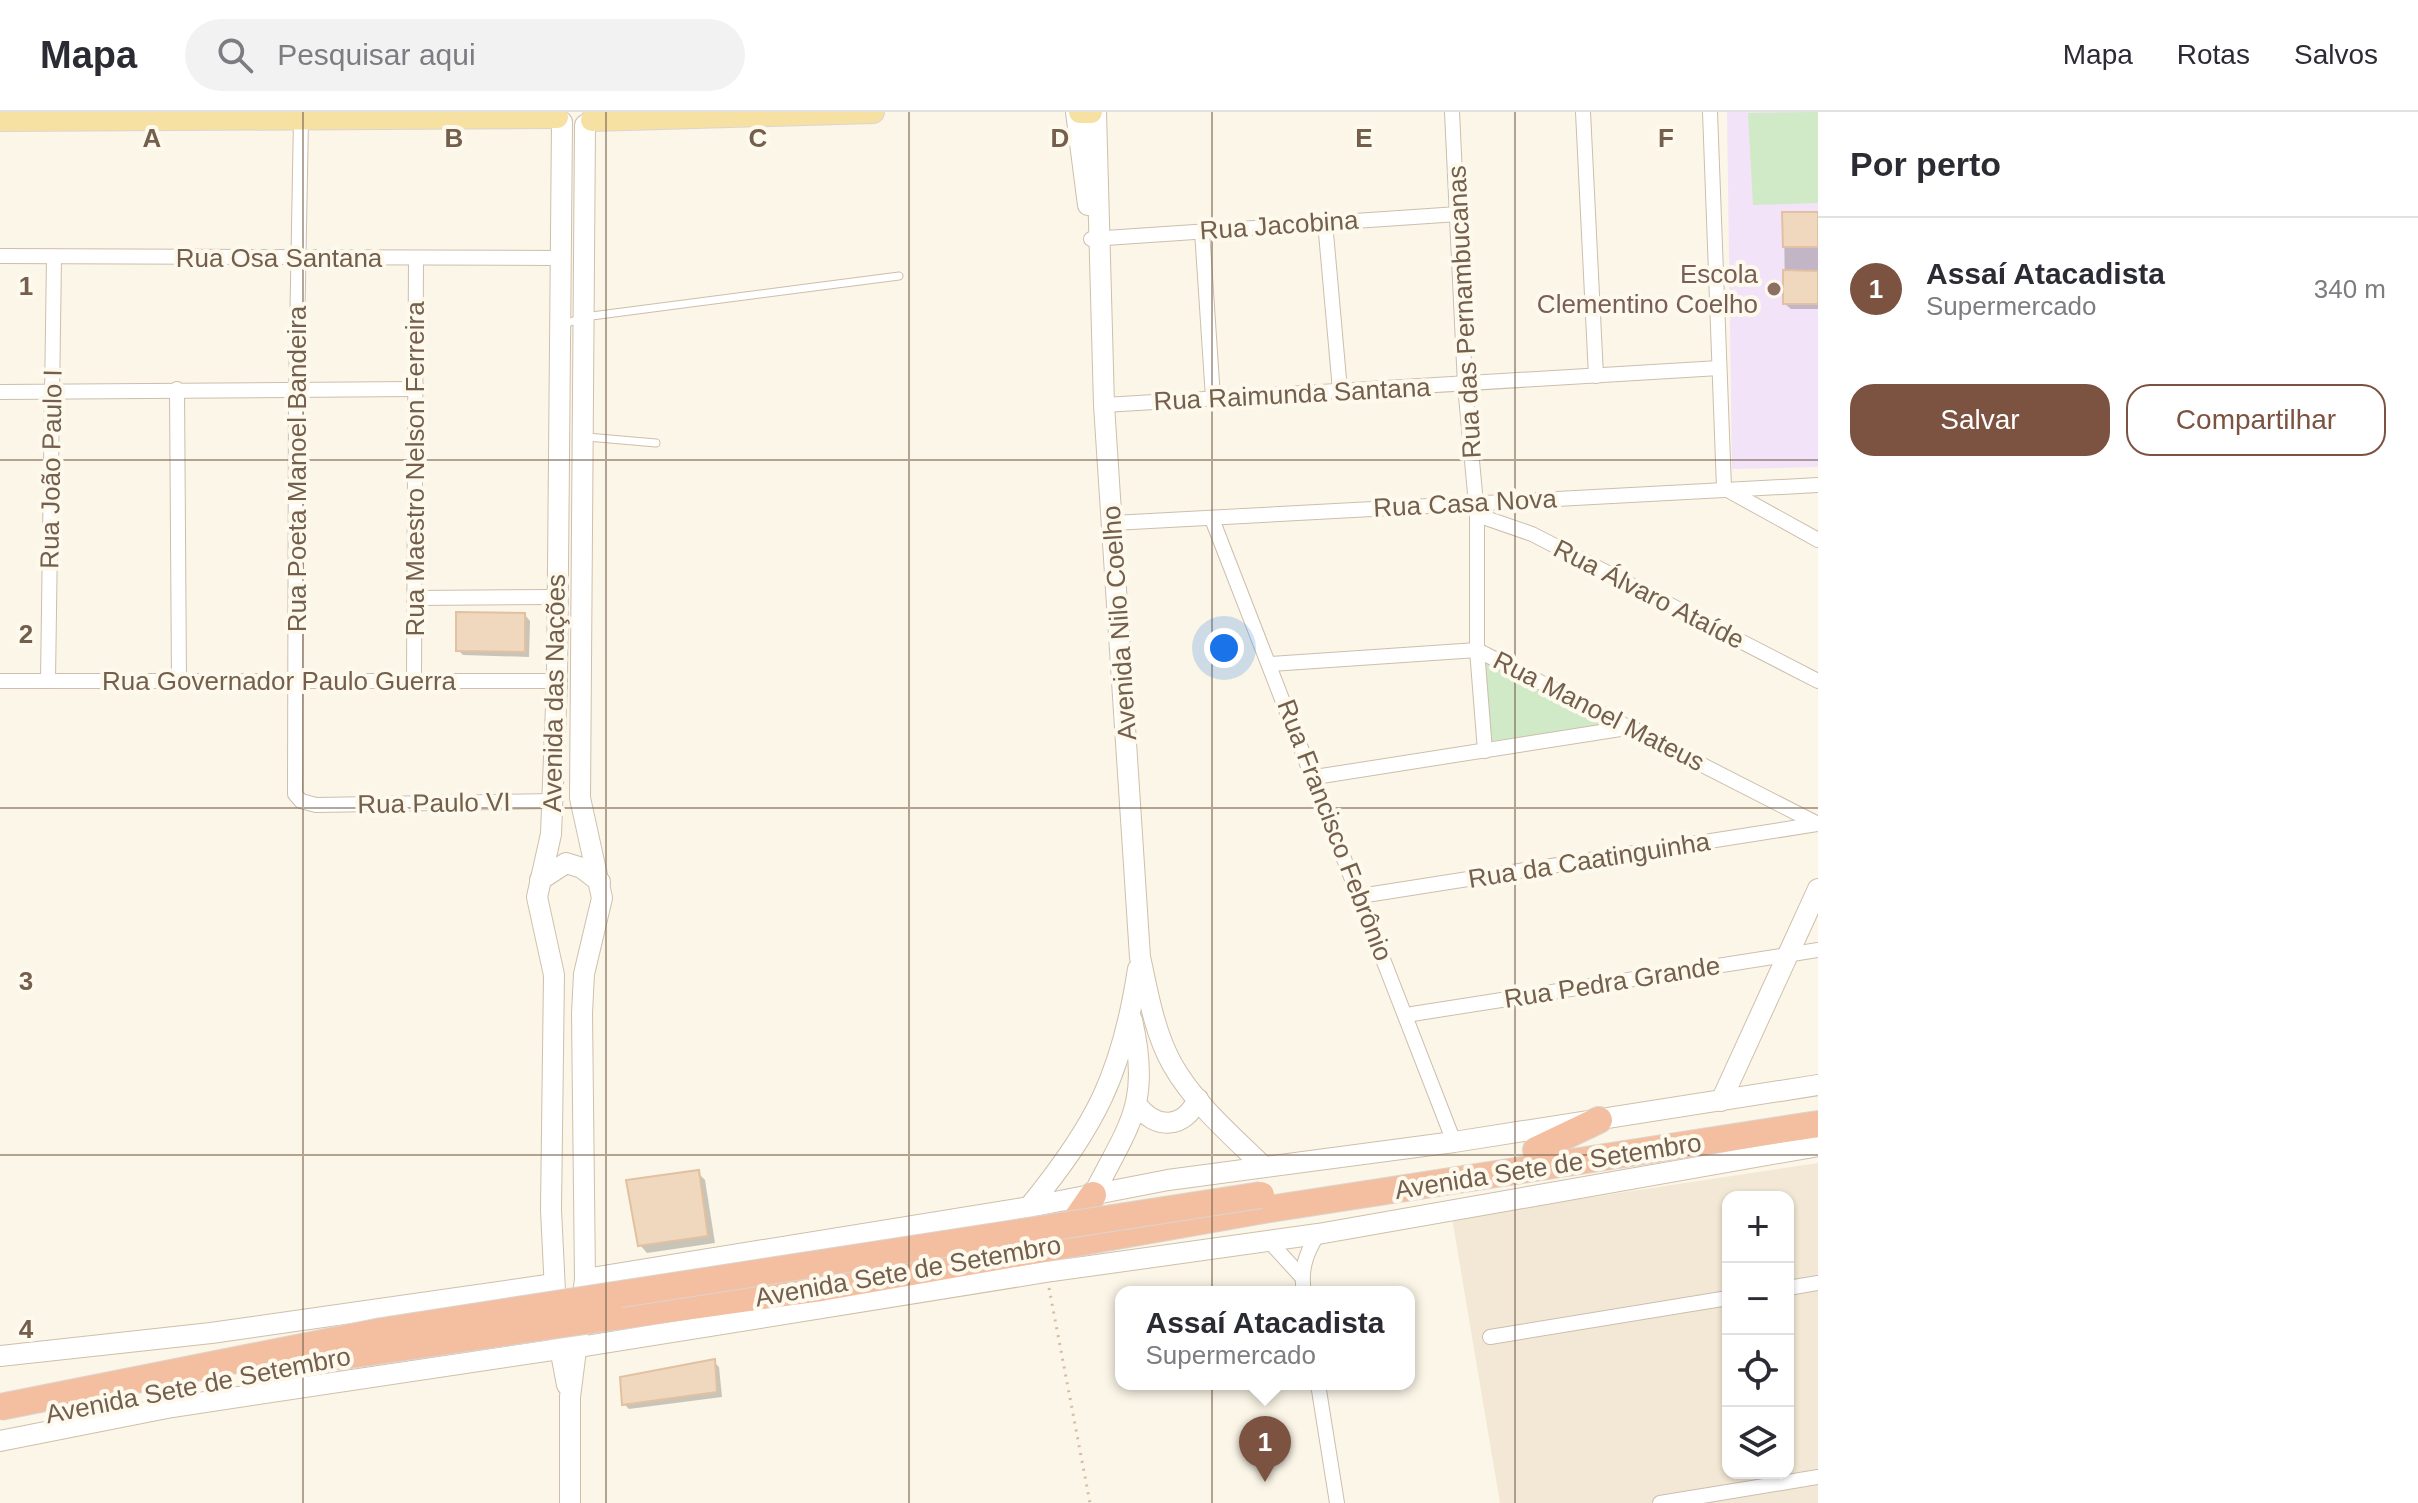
<!DOCTYPE html>
<html lang="pt">
<head>
<meta charset="utf-8">
<style>
  :root { --surface:#fff; --page:#f2f2f3; --text:#2b2b33; --muted:#7c7c81; --line:#e1e1e2; --accent:#7c5241 }
  body { margin:0; font-family:Helvetica,sans-serif; background:var(--page); color:var(--text) }
  .controls { position:absolute; right:24px; bottom:24px; display:grid; overflow:hidden; border-radius:16px; box-shadow:0 2px 6px #0004 }
  .controls button { width:72px; height:72px; display:grid; place-items:center; padding:0; border:0; border-bottom:2px solid var(--line); background:var(--surface); color:var(--text); font:40px sans-serif }
  .you { position:absolute; left:1224px; top:536px; width:28px; height:28px; margin:-20px; border:6px solid #fff; border-radius:50%; background:#1a73e8; box-shadow:0 0 0 12px #1a73e833 }
  .badge { display:grid; place-items:center; width:52px; height:52px; border-radius:50%; background:var(--accent); color:#fff; font-size:26px; font-weight:700 }
  .pin { position:absolute; translate:-50% -66px; filter:drop-shadow(0 2px 4px #0008) }
  .pin::after { content:''; position:absolute; top:42px; width:28px; height:24px; background:inherit; clip-path:polygon(0 0,100% 0,50% 100%) }
  .popup { position:absolute; left:1115px; top:1174px; width:300px; height:104px; box-sizing:border-box; display:grid; place-content:center; border-radius:16px; background:var(--surface); filter:drop-shadow(0 2px 6px #0005); font-size:26px; white-space:nowrap; color:var(--muted) }
  .popup b { font-size:30px; color:var(--text) }
  .popup::after { content:''; position:absolute; left:50%; top:100%; margin-left:-16px; border:16px solid transparent; border-top-color:var(--surface) }
  .list { margin:0; padding:0; list-style:none }
  h2 { display:flex; justify-content:space-between; align-items:center; height:104px; margin:0; padding:0 32px; font-size:34px }
  h2 small { font-size:26px; font-weight:400; color:var(--muted) }
  .list li { display:grid; grid-template-columns:52px 1fr auto; gap:24px; align-items:center; box-sizing:border-box; height:144px; padding:0 32px; border-top:2px solid var(--line) }
  .list b { display:block; font-size:30px; white-space:nowrap }
  .list p { margin:0; font-size:26px; white-space:nowrap; color:var(--muted) }
  .list em { font-size:26px; font-style:normal; color:var(--muted) }
  .actions { display:flex; gap:16px; padding:24px 32px }
  .actions a { flex:1; padding:18px 0; border:2px solid var(--accent); border-radius:24px; text-align:center; font-size:28px; color:var(--accent) }
  .actions .main { background:var(--accent); color:#fff }
  .icon { flex:none; width:44px; height:44px; fill:none; stroke:currentColor; stroke-width:2; stroke-linecap:round; stroke-linejoin:round }
  .map { position:relative; flex:none; width:1818px; height:1391px; overflow:hidden }
  header { display:flex; align-items:center; gap:48px; box-sizing:border-box; height:112px; padding:0 40px; background:var(--surface); border-bottom:2px solid var(--line) }
  header strong { font-size:38px }
  nav { display:flex; gap:44px; margin-inline-start:auto; font-size:28px }
  .search { width:560px; height:72px; background:var(--page); display:flex; align-items:center; gap:20px; box-sizing:border-box; padding:0 28px; border-radius:44px; color:var(--muted); font-size:30px }
  main { display:flex }
  aside { flex:1; background:var(--surface) }
  .map>svg:first-child { display:block }
  .residential { fill:#f3e8d5; fill-rule:evenodd }
  .education { fill:#f3e3f8 }
  .green { fill:#d0e9c6 }
  .shadow { fill:#0003 }
  .building { fill:#f0d8bf; stroke:#e1c1a1; stroke-width:2 }
  .lines { fill:none; stroke-linecap:round; stroke-linejoin:round }
  .lane-casing { stroke:#cdbead; stroke-width:9 }
  .street-casing { stroke:#cdbead; stroke-width:16 }
  .secondary-casing { stroke:#cfbfab; stroke-width:22 }
  .primary-casing { stroke:#dbd5d0; stroke-width:24 }
  .highway-casing { stroke:#dbd5d0; stroke-width:28 }
  .path { stroke:#d5bca2; stroke-width:3; stroke-dasharray:2 6; stroke-linecap:butt }
  .lane { stroke:#fff; stroke-width:7 }
  .street { stroke:#fff; stroke-width:14 }
  .secondary { stroke:#fff; stroke-width:20 }
  .primary { stroke:#f7e1a2; stroke-width:22 }
  .highway { stroke:#f3bfa0; stroke-width:26 }
  .highway-bridge-casing { stroke:#dbd5d0; stroke-width:28; stroke-linecap:butt }
  .highway-bridge { stroke:#f3bfa0; stroke-width:26 }
  .grid { fill:none; stroke:#745f4c; stroke-width:2; stroke-opacity:0.55 }
  .education-dot { fill:#8d6e63; stroke:#fef9ed; stroke-width:3 }
  .labels { text-anchor:middle; stroke-width:8; stroke-linejoin:round; paint-order:stroke }
  .street-label { font-size:26px; fill:#745f4c; stroke:#fef9ed }
  .education-label { font-size:26px; fill:#785e54; stroke:#fef9ed; text-anchor:end }
  .grid-label { font-size:26px; text-anchor:middle; font-weight:bold; fill:#745f4c; stroke:#fef9ed; stroke-width:8; stroke-linejoin:round; paint-order:stroke }
</style>
</head>
<body>
<header>
<strong>Mapa</strong>
<div class="search"><svg class="icon" aria-label="search" viewBox="0 0 24 24"><circle cx="10" cy="10" r="6"/><path d="M15 15l6 6"/></svg>Pesquisar aqui</div>
<nav><a>Mapa</a><a>Rotas</a><a>Salvos</a></nav>
</header>
<main>
<div class="map">
<svg width="1818" height="1391" viewBox="0 0 1818 1391">
  <rect width="100%" height="100%" fill="#fbf6e7"/>
  <!-- residential -->
  <path class="residential" d="M1818,1051V1391H1500L1452,1106ZM1728,1085H1788V1361H1728Z"/>
  <!-- education -->
  <path class="education" d="M1727,0H1818V355L1732,357Z"/>
  <!-- green -->
  <g class="green">
    <path d="M1818,0V91L1753,93L1748,1Z"/>
    <path d="M1481,543L1621,612L1492,629Z"/>
  </g>
  <!-- shadow -->
  <g class="shadow">
    <path d="M1784,102H1818V197H1791L1785,192Z"/>
    <path d="M525,503L530,509L529,545L463,543L458,538Z"/>
    <path d="M698,1061L705,1068L715,1131L647,1141L640,1133Z"/>
    <path d="M714,1250L719,1255L722,1285L629,1297L624,1292Z"/>
  </g>
  <!-- building -->
  <g class="building">
    <path d="M1782,100H1818V135H1783Z"/>
    <path d="M1783,158L1818,159V192H1783Z"/>
    <path d="M456,500L525,501V540L456,539Z"/>
    <path d="M699,1058L708,1124L638,1134L626,1068Z"/>
    <path d="M715,1247L717,1280L622,1293L620,1265Z"/>
  </g>
  <g class="lines">
    <!-- lane casing -->
    <g class="lane-casing">
      <g id="lane">
        <path d="M562,213L584,205L899,164"/>
        <path d="M587,325L656,331"/>
      </g>
    </g>
    <!-- street casing -->
    <g class="street-casing">
      <g id="street">
        <path d="M1452,0L1465,273L1477,403V538L1485,639"/>
        <path d="M1583,0L1596,264"/>
        <path d="M1710,0L1724,376L1818,428"/>
        <path d="M301,7L296,279L295,682L301,689L316,693L552,689"/>
        <path d="M1325,110L1340,278"/>
        <path d="M1202,119L1213,286"/>
        <path d="M1091,127L1458,102"/>
        <path d="M0,144L559,146"/>
        <path d="M177,277L179,569"/>
        <path d="M0,280L415,277"/>
        <path d="M1104,293L1719,256"/>
        <path d="M1477,403L1532,422L1818,569"/>
        <path d="M1212,407L1454,1030"/>
        <path d="M1113,411L1818,373"/>
        <path d="M415,486L556,485"/>
        <path d="M1271,552L1477,538L1818,712"/>
        <path d="M414,568L416,146"/>
        <path d="M0,569H557"/>
        <path d="M48,569L54,145"/>
        <path d="M1315,665L1633,615"/>
        <path d="M1360,784L1818,712"/>
        <path d="M1406,903L1818,838"/>
        <path d="M1269,1129L1301,1164"/>
        <path d="M1788,1176L1818,1171"/>
        <path d="M1304,1180C1300,1158 1306,1141 1318,1122"/>
        <path d="M1490,1225L1728,1186"/>
        <path d="M1318,1272L1337,1391"/>
        <path d="M1660,1391L1818,1365"/>
      </g>
    </g>
    <!-- secondary casing -->
    <g class="secondary-casing">
      <g id="secondary">
        <path d="M1076,0L1088,93"/>
        <path d="M1096,0L1104,293L1140,845C1148,881 1154,919 1172,952C1194,991 1231,1023 1263,1054"/>
        <path d="M562,10L557,569L551,722L537,785L554,863L551,1098L557,1220L567,1273"/>
        <path d="M540,768L566,751L582,756L600,770"/>
        <path d="M1721,989L1818,777"/>
        <path d="M1137,993C1156,1018 1184,1017 1198,987"/>
        <path d="M1093,1083C1130,1011 1151,991 1132,908"/>
        <path d="M1029,1095C1096,1013 1122,962 1138,857"/>
        <path d="M585,1167L1029,1095L1168,1068L1454,1030L1818,973"/>
        <path d="M579,1235L1046,1160L1318,1122L1818,1034"/>
        <path d="M0,1244L211,1221L554,1172"/>
        <path d="M0,1329L172,1295L559,1237"/>
        <path d="M570,1391V1285L585,1167L582,901L584,862L602,786L580,686L585,13"/>
      </g>
    </g>
    <!-- primary casing -->
    <g class="primary-casing">
      <g id="primary">
        <path d="M1080,0H1091"/>
        <path d="M0,8L557,5"/>
        <path d="M592,8L873,0"/>
      </g>
    </g>
    <!-- highway casing -->
    <g class="highway-casing">
      <g id="highway">
        <path d="M1536,1038L1599,1008"/>
        <path d="M1073,1112L1093,1083"/>
        <path d="M613,1205L821,1176L1270,1097L1818,1012"/>
      </g>
    </g>
    <!-- path -->
    <path class="path" d="M1049,1176L1090,1391"/>
    <!-- lane -->
    <use href="#lane" class="lane"/>
    <!-- street -->
    <use href="#street" class="street"/>
    <!-- secondary -->
    <use href="#secondary" class="secondary"/>
    <!-- primary -->
    <use href="#primary" class="primary"/>
    <!-- highway -->
    <use href="#highway" class="highway"/>
    <!-- highway-bridge casing -->
    <g class="highway-bridge-casing">
      <g id="highway-bridge">
        <path d="M337,1245L613,1205"/>
        <path d="M0,1295L382,1219L1261,1083"/>
      </g>
    </g>
    <!-- highway-bridge -->
    <use href="#highway-bridge" class="highway-bridge"/>
  </g>
  <!-- grid -->
  <path class="grid" d="M303,0V1391M606,0V1391M909,0V1391M1212,0V1391M1515,0V1391M0,348H1818M0,696H1818M0,1043H1818"/>
  <!-- markers -->
  <circle class="education-dot" cx="1774" cy="177" r="8"/>
  <g class="labels">
    <!-- street labels -->
    <g class="street-label">
      <text transform="translate(1279 113) rotate(-4)" y="9">Rua Jacobina</text>
      <text x="279" y="155">Rua Osa Santana</text>
      <text transform="translate(1464 200) rotate(-93)" y="9">Rua das Pernambucanas</text>
      <text transform="translate(1292 282) rotate(-3)" y="9">Rua Raimunda Santana</text>
      <text transform="translate(51 357) rotate(-89)" y="9">Rua João Paulo I</text>
      <text transform="translate(297 357) rotate(-90)" y="9">Rua Poeta Manoel Bandeira</text>
      <text transform="translate(415 357) rotate(-90)" y="9">Rua Maestro Nelson Ferreira</text>
      <text transform="translate(1465 391) rotate(-3)" y="9">Rua Casa Nova</text>
      <text transform="translate(1649 482) rotate(27)" y="9">Rua Álvaro Ataíde</text>
      <text transform="translate(1119 511) rotate(-94)" y="9">Avenida Nilo Coelho</text>
      <text x="279" y="578">Rua Governador Paulo Guerra</text>
      <text transform="translate(554 581) rotate(-89)" y="9">Avenida das Nações</text>
      <text transform="translate(1599 599) rotate(27)" y="9">Rua Manoel Mateus</text>
      <text transform="translate(434 691) rotate(-1)" y="9">Rua Paulo VI</text>
      <text transform="translate(1335 718) rotate(69)" y="9">Rua Francisco Febrônio</text>
      <text transform="translate(1589 748) rotate(-9)" y="9">Rua da Caatinguinha</text>
      <text transform="translate(1612 870) rotate(-9)" y="9">Rua Pedra Grande</text>
      <text transform="translate(1548 1054) rotate(-9)" y="9">Avenida Sete de Setembro</text>
      <text transform="translate(908 1159) rotate(-10)" y="9">Avenida Sete de Setembro</text>
      <text transform="translate(198 1273) rotate(-11)" y="9">Avenida Sete de Setembro</text>
    </g>
    <!-- education labels -->
    <g class="education-label">
      <text x="1758" y="171">Escola<tspan x="1758" dy="30">Clementino Coelho</tspan></text>
    </g>
  </g>
  <g class="grid-label">
    <text x="152" y="35">A</text>
    <text x="454" y="35">B</text>
    <text x="758" y="35">C</text>
    <text x="1060" y="35">D</text>
    <text x="1364" y="35">E</text>
    <text x="1666" y="35">F</text>
    <text x="26" y="183">1</text>
    <text x="26" y="531">2</text>
    <text x="26" y="878">3</text>
    <text x="26" y="1226">4</text>
  </g>
</svg>
<div class="controls">
<button>+</button>
<button>−</button>
<button><svg class="icon" aria-label="locate" viewBox="0 0 24 24"><circle cx="12" cy="12" r="6"/><path d="M12 2v4M12 18v4M2 12h4M18 12h4"/></svg></button>
<button><svg class="icon" aria-label="layers" viewBox="0 0 24 24"><path d="M12 4l9 5-9 5-9-5zM3 14l9 5 9-5"/></svg></button>
</div>
<div class="you"></div>
<div class="pin badge" style="left:1265px;top:1370px">1</div>
<div class="popup"><b>Assaí Atacadista</b>Supermercado</div>
</div>
<aside>
<h2>Por perto<small></small></h2>
<ul class="list">
<li><span class="badge">1</span><div><b>Assaí Atacadista</b><p>Supermercado</p></div><em>340 m</em></li>
</ul>
<div class="actions"><a class="main">Salvar</a><a>Compartilhar</a></div>
</aside>
</main>
</body>
</html>
